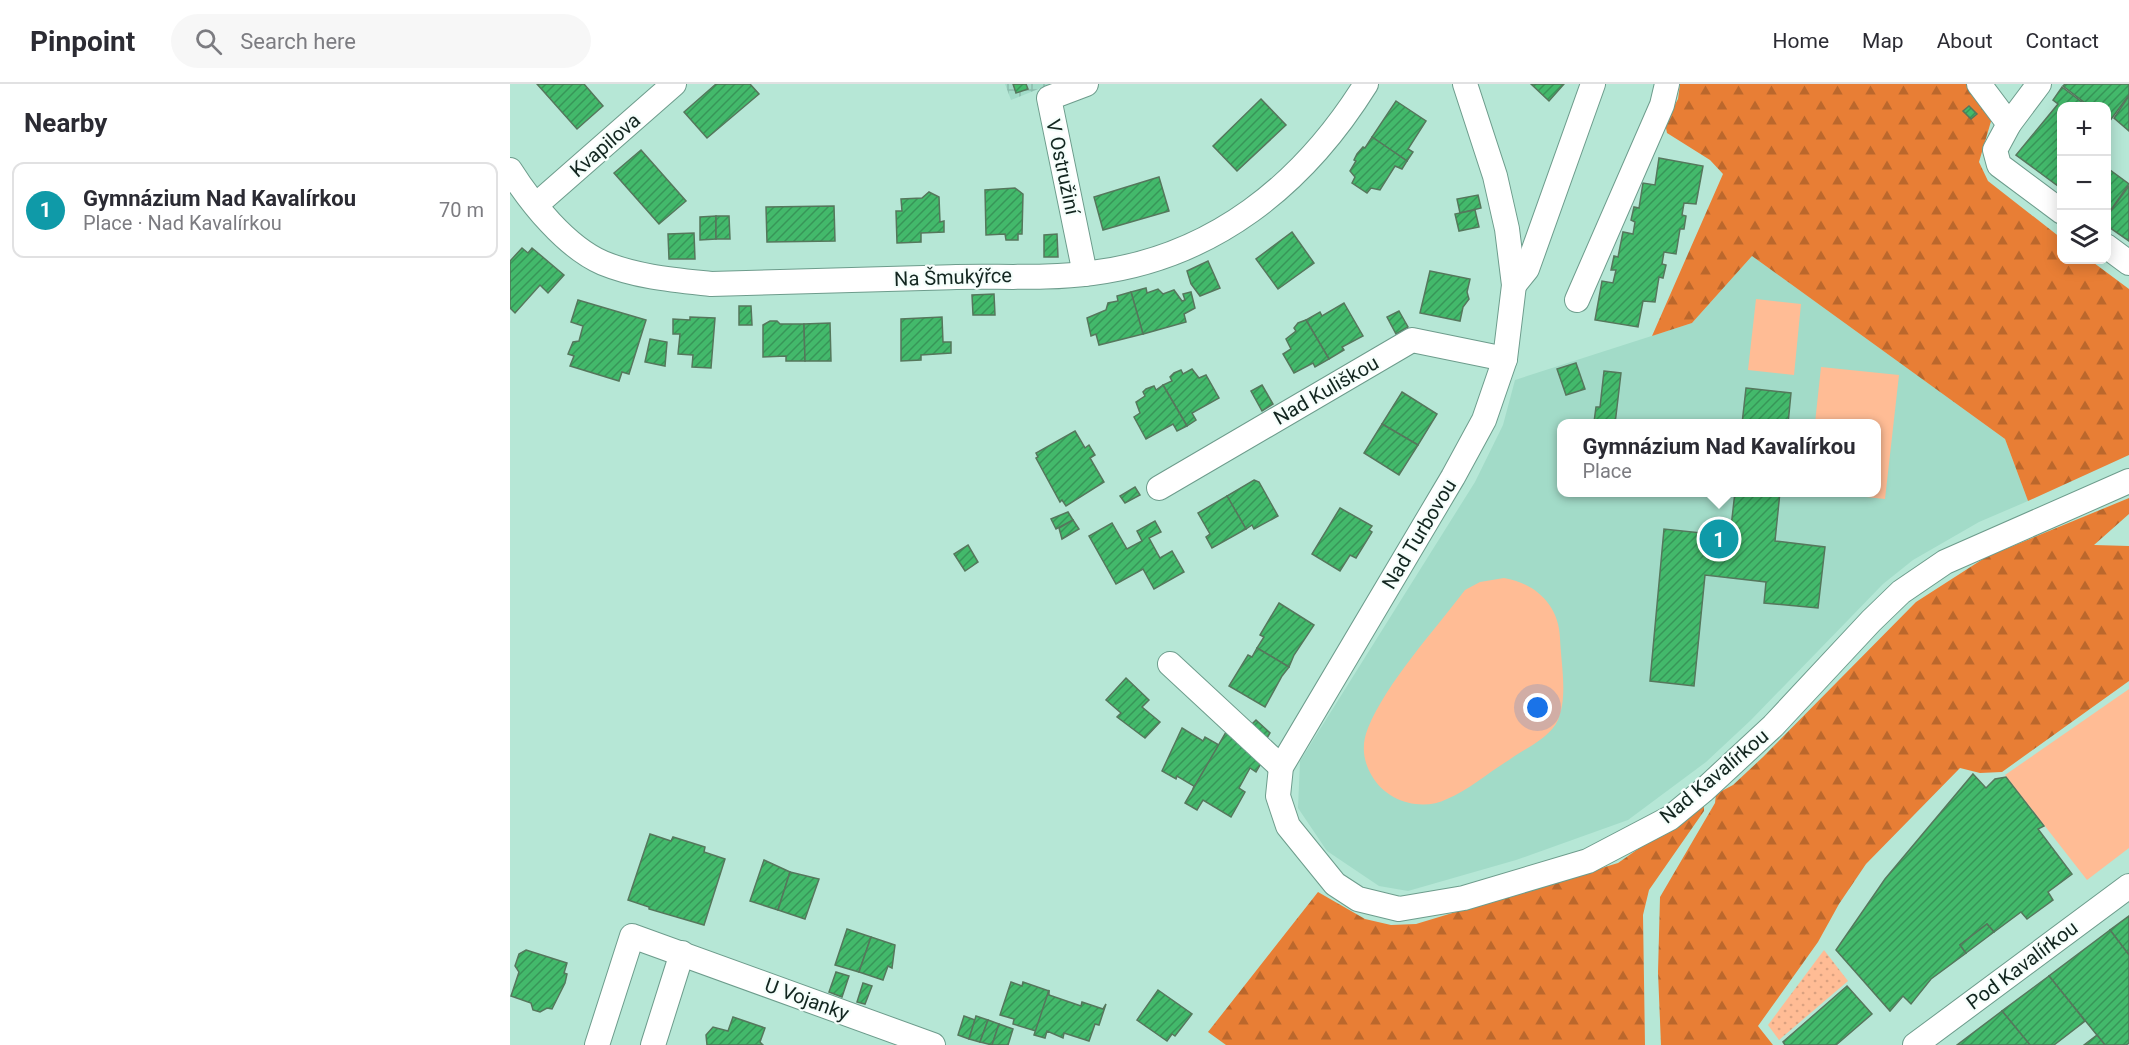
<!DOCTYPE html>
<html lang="en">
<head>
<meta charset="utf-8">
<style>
  :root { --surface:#fff; --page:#f7f7f7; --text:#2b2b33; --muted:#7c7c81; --line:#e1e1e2; --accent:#d93025 }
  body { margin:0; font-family:Roboto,sans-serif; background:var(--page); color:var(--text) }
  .controls { position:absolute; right:18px; top:18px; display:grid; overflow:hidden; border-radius:12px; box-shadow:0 3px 15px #0003 }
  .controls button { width:54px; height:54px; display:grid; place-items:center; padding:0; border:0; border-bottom:2px solid var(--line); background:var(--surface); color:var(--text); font:30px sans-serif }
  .you { position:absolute; left:1028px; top:624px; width:21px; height:21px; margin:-15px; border:4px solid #fff; border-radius:50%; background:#1a73e8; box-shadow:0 0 0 9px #1a73e833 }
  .badge { display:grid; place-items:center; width:39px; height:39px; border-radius:50%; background:var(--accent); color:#fff; font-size:20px; font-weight:700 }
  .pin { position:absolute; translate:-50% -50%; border:3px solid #fff; box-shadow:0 2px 6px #0006 }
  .popup { position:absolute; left:1047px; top:335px; width:324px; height:78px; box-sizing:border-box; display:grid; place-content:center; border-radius:12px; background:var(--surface); filter:drop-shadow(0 2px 4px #0005); font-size:20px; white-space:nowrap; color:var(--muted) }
  .popup b { font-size:22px; color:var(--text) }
  .popup::after { content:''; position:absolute; left:50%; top:100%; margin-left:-12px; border:12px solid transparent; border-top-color:var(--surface) }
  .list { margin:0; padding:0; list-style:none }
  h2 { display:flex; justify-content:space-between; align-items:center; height:78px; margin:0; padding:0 24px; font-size:26px }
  h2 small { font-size:20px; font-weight:400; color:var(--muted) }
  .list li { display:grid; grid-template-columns:39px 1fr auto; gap:18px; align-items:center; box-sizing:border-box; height:96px; margin:0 12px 12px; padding:0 12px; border:2px solid var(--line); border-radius:12px }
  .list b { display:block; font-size:22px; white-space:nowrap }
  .list p { margin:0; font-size:20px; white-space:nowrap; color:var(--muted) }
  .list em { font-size:20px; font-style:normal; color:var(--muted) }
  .icon { flex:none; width:33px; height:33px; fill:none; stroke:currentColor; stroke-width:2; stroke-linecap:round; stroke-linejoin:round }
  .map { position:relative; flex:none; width:1619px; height:961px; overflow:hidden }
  header { display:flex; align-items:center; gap:36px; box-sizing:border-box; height:84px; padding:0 30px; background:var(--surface); border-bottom:2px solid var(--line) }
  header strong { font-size:28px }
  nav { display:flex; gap:33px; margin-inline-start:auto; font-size:21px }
  .search { width:420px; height:54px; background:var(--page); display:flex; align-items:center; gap:15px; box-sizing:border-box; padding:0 21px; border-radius:33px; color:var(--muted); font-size:22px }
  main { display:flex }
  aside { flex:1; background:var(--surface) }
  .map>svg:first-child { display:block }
  .built { fill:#a2dbc8; fill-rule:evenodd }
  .industrial { fill:url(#industrial-grid) }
  .grass { fill:url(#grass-dots) }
  .forest { fill:url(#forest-firs) }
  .park { fill:#ffbc95 }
  .building { fill:url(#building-hatch); stroke:#55775c; stroke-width:1.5 }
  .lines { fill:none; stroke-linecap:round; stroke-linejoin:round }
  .minor-casing { stroke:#6d9c8c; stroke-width:26 }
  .minor { stroke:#fff; stroke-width:24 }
  .labels { text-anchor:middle; stroke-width:4.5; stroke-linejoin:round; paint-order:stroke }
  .street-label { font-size:20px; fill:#132620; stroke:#f5fefb }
</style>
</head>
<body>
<header>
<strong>Pinpoint</strong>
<div class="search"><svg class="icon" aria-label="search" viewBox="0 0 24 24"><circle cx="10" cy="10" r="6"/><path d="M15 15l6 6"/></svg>Search here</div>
<nav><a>Home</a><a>Map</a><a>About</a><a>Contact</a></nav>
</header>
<main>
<aside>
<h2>Nearby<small></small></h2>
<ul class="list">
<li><span class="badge" style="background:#0f9aa8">1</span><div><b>Gymnázium Nad Kavalírkou</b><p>Place · Nad Kavalírkou</p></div><em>70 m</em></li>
</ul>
</aside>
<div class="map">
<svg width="1619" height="961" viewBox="0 0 1619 961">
  <defs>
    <pattern id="industrial-grid" width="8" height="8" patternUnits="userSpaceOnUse" patternTransform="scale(1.5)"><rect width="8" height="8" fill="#a2dbc8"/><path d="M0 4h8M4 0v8" fill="none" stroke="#8bbcac"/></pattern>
    <pattern id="grass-dots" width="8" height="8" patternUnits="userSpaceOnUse" patternTransform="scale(1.5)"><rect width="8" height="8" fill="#ffbc95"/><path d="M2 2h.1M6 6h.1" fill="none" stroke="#daa180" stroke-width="1.8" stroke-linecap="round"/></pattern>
    <pattern id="forest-firs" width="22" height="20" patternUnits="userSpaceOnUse" patternTransform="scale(1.5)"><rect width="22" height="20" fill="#e87e35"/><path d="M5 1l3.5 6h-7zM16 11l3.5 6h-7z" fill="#bb672c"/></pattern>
    <pattern id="building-hatch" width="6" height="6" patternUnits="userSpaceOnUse" patternTransform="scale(1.5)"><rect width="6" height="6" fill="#43b96b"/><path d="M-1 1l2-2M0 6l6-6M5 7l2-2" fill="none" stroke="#379658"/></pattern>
  </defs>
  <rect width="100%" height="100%" fill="#b6e7d6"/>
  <!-- built -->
  <path class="built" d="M1242,172L1495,355L1518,417L1469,438L1403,476L1373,500L1241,636L1196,678L1118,736L1006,776L898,807L869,802L817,767L788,724L790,677L965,398L993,341L1005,296L1182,239ZM1052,340H1366V408H1052Z"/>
  <!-- industrial -->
  <path class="industrial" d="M495,0H541L501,16Z"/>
  <!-- grass -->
  <path class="grass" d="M1314,866L1338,897L1269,956L1258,941Z"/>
  <!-- forest -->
  <g class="forest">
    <path d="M1170,0H1462L1482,34L1469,78L1478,97L1551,154L1552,176H1580L1619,205V371L1518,417L1495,355L1242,172L1182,239L1142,252L1213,90L1200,76L1157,49L1155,39L1168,15Z"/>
    <path d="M1619,414V430L1584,461L1619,462V597L1492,688L1470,689L1450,684L1356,780L1329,820L1308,858L1248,942L1263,961H1151L1148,888L1150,813L1205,719L1206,710L1223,701L1253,673L1406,518L1476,473Z"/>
    <path d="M1194,719V727L1139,806L1133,831L1135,961H716L698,948L808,808L855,835L881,841L906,840L1108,779Z"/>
  </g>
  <!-- park -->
  <g class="park">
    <path d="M1246,215L1291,220L1284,291L1238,286Z"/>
    <path d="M1311,283L1389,291L1375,415L1318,409L1366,408V340L1305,339Z"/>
    <path d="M994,494C1025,499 1049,521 1050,554C1051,580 1058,612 1048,636C1040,654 1014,665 999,676C979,688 959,706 937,715C911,728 876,717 862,692C853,677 851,661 858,644C877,598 924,547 955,506L970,498Z"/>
    <path d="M1619,605V764L1577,796L1495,691Z"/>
  </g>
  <!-- building -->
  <g class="building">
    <path d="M27,0H74L93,22L67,45Z"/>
    <path d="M206,0H240L249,10L197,54L174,28Z"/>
    <path d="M503,0H516L518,5L506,9Z"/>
    <path d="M1021,0H1054L1039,17Z"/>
    <path d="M1555,0H1619V11L1599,38L1596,36V22H1579L1553,2Z"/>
    <path d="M1552,3L1577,22H1552V105L1506,71L1548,20L1543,16Z"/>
    <path d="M1619,12V47L1604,34Z"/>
    <path d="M751,15L776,41L727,87L703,62Z"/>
    <path d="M886,17L916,37L898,65L903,68L897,77L862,53Z"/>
    <path d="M1459,22L1467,30L1461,35L1453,27Z"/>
    <path d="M862,53L897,77L892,85L885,82L870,106L861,104L857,109L842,99L845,93L840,87L846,77L844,76L847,70L853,63L855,64Z"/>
    <path d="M131,66L176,117L149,140L104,89Z"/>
    <path d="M1149,74L1193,82L1186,120L1174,119L1172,131L1176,132L1174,145H1170L1166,170L1154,168L1152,180L1156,181L1153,194L1149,193L1145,218L1133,217L1128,243L1085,236L1092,197L1103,199L1106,186H1101L1104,172L1108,173L1113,148L1123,150L1125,138L1121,136L1124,123L1129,124L1133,99L1145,101Z"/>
    <path d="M1596,83L1619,100L1596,133Z"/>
    <path d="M649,93L659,127L593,146L584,113Z"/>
    <path d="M1619,102V157L1596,141V133Z"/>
    <path d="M505,104L513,110L512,150H508V156H496L495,150L476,151L475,106Z"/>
    <path d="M419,108L429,113L430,138L434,137V148L411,149V158L387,159L386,127H392L391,115L412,114Z"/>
    <path d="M968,111L971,124L950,129L947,115Z"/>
    <path d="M324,122L325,157L257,158L256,123Z"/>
    <path d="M965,126L969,143L949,147L945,130Z"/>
    <path d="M206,132V155L190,156V133Z"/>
    <path d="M206,132H219L220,155H206Z"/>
    <path d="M782,148L804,179L768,205L746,175Z"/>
    <path d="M184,149L185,175H159L158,150Z"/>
    <path d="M547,150L548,173H534V151Z"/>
    <path d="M12,164L18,169L22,164L54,191L38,209L30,201L5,229L0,224V177Z"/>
    <path d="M698,177L710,204L690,212L681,200L677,187Z"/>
    <path d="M920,187L960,195L957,208L959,215L953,223L950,237L910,229Z"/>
    <path d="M636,204L637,209L648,205L653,210L664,206L672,217L675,216L673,210L681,208L685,224L674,230L676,238L633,250L621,208Z"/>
    <path d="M621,208L633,250L589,261L586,250L581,252L577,234L596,226L598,219L608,217L607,212Z"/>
    <path d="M484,210L485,231H463L462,211Z"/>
    <path d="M68,216L136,236L119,290L112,288L109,297L60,282L64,272L58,270L63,258L69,257L73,242L61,238Z"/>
    <path d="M834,219L853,252L832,263L834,266L819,275L796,236L810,228L812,232Z"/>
    <path d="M229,222H241L242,241H229Z"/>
    <path d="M889,227L898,243L886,250L877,233Z"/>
    <path d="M180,233L205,234L201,284L182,283L183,271L168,270L170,250H163V235L180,236Z"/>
    <path d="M432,233L433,258H441V269L411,271V276L391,277V235Z"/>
    <path d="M796,236L819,275L805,283L803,279L784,289L773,270L781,265L776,255L786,247L784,244L788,239Z"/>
    <path d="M260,237H267L270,240H294L295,277H276V272L253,273V241Z"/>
    <path d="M320,239L321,277H295L294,240Z"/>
    <path d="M140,255L157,258L155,282L135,278Z"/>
    <path d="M1066,279L1075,305L1056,311L1047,285Z"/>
    <path d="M682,285L689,294L696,291L709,314L682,329L686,336L677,342L653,301L662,297L660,293L664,289L671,286L673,290Z"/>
    <path d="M1094,287L1111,289L1105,340L1084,338L1086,323H1090Z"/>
    <path d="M653,301L677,342L667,347L663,340L636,355L624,333L630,329L626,318L635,312L633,308L636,305L644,302L646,306Z"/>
    <path d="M752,301L763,320L752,327L741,307Z"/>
    <path d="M1236,304L1281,309L1278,340H1232Z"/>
    <path d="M892,308L927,330L908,361L872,340Z"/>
    <path d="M872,340L908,361L889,391L854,369Z"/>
    <path d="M565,347L575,364L579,361L585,371L580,374L594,398L556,422L552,416L550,418L526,374L528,373L526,369Z"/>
    <path d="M744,396L749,398L768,432L744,445L742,441L736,445L717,412Z"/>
    <path d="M625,403L630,411L615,419L610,412Z"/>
    <path d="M1225,408H1270L1265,457L1315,463L1308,524L1254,519L1256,498L1195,491L1184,602L1140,597L1154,445L1220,452Z"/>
    <path d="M717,412L736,445L702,464L696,453L700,450L688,429Z"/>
    <path d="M830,424L862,442L859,446L862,448L846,474L840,471L830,487L802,470Z"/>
    <path d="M558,428L563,436L546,445L541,435Z"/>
    <path d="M563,436L569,445L552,455L549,444Z"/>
    <path d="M645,437L651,448L639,454L650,474L662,467L674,488L644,505L633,485L606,500L579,452L602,439L617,465L632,457L627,447Z"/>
    <path d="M458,461L468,478L455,487L444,470Z"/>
    <path d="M769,519L804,541L784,571L779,583L747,564L754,553L750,551Z"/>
    <path d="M747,564L779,583L772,592L755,623L719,602L738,571L742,573Z"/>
    <path d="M616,594L639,616L632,623L650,638L635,654L607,633L611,629L596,616Z"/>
    <path d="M746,636L760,649L754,659L737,645Z"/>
    <path d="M672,644L693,657L695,653L709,661L683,705L684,702L667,692L666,695L652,687Z"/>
    <path d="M716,648L753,676L746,688L740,684L729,704L735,708L721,733L693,716L687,726L675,719Z"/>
    <path d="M1463,690L1476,704L1485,695L1496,693L1534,742L1528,745L1562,790L1538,808L1543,816L1517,835L1511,828L1484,848L1477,840L1450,861L1456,869L1421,895L1401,920L1393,912L1380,927L1326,866L1375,795Z"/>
    <path d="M140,750L161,757L163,753L195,763L194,768L215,775L194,841L139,825V823L118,816Z"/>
    <path d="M254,776L280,788L268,826L240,817Z"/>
    <path d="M280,788L309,795L295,835L268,826Z"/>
    <path d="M1619,832V871L1600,846Z"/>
    <path d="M1477,840L1484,848L1456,869L1450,861Z"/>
    <path d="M337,845L361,853L349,888L325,881Z"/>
    <path d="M1600,846L1619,871V959L1616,961H1595L1539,892Z"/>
    <path d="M361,853L385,861L382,884L378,882L373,896L349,888Z"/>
    <path d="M16,866L57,879L54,889L57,890L55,899L42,925L37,924L30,928L23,926L21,919L1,912L9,888L5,882L9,870Z"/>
    <path d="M326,888L339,892L332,913L319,908Z"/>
    <path d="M1539,892L1575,937L1544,961H1520L1492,927Z"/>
    <path d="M501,898L512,902L513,898L539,907L526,947L503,940L504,935L490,931Z"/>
    <path d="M353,899L362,902L355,920L347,918Z"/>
    <path d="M1337,902L1362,930L1326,961H1275L1273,958Z"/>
    <path d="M539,906V911L571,922L572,918L593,925L596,920L589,941L585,940L579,957L554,949L553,954L537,947L535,954L524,951Z"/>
    <path d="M648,906L682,930L665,952L662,950L657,957L627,936Z"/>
    <path d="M1492,927L1520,961H1447Z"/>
    <path d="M454,932L465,936L459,955L448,951Z"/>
    <path d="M466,932L478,936L470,958L459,955Z"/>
    <path d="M223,933L255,944L250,958L253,961H197L196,951L203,943L218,947Z"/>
    <path d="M478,936L489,940L482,961L470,958Z"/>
    <path d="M489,940L503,945L498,961H482Z"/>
    <path d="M1587,951L1595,961H1574Z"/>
  </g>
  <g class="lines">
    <!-- minor casing -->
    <g class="minor-casing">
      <g id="minor">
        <path d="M955,0L985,92L997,145L1004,201L995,275L974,336L943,393L771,683L768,712L778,742L825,800L848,815L889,825L954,814L1078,777L1160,734L1194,706L1263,642L1361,537L1391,508L1435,478L1619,397"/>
        <path d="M1469,0L1499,40"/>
        <path d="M1529,0L1499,40L1485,66L1489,81L1552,128"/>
        <path d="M0,86C21,119 56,163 93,179C127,193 164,196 201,200C282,198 364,195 446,193C491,192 538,195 582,189C703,174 793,101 856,0"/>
        <path d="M26,121L164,0"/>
        <path d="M1596,162L1619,179"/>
        <path d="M575,190L539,14L576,0"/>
        <path d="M1004,201L1017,185L1083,0"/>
        <path d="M1067,216L1152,21L1157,0"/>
        <path d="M649,404L902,256L995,275"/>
        <path d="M660,580L771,683"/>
        <path d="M87,961L122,852L423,961"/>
        <path d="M143,961L172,869"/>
        <path d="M1405,961L1619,802"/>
      </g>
    </g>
    <!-- minor -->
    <use href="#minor" class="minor"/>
  </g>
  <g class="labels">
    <!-- street labels -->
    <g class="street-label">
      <text transform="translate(95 61) rotate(-41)" y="7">Kvapilova</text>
      <text transform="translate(553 83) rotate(78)" y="7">V Ostružiní</text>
      <text transform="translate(443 193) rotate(-2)" y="7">Na Šmukýřce</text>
      <text transform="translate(816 306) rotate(-30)" y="7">Nad Kuliškou</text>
      <text transform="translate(909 450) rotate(-59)" y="7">Nad Turbovou</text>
      <text transform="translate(1204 692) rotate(-40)" y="7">Nad Kavalírkou</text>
      <text transform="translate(1512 881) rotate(-37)" y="7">Pod Kavalírkou</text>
      <text transform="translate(297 915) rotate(20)" y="7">U Vojanky</text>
    </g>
  </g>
</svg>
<div class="controls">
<button>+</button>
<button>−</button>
<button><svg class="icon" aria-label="layers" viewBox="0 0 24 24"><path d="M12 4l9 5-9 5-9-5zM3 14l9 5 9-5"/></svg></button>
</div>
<div class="you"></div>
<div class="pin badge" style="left:1209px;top:455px;background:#0f9aa8">1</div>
<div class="popup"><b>Gymnázium Nad Kavalírkou</b>Place</div>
</div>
</main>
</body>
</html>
